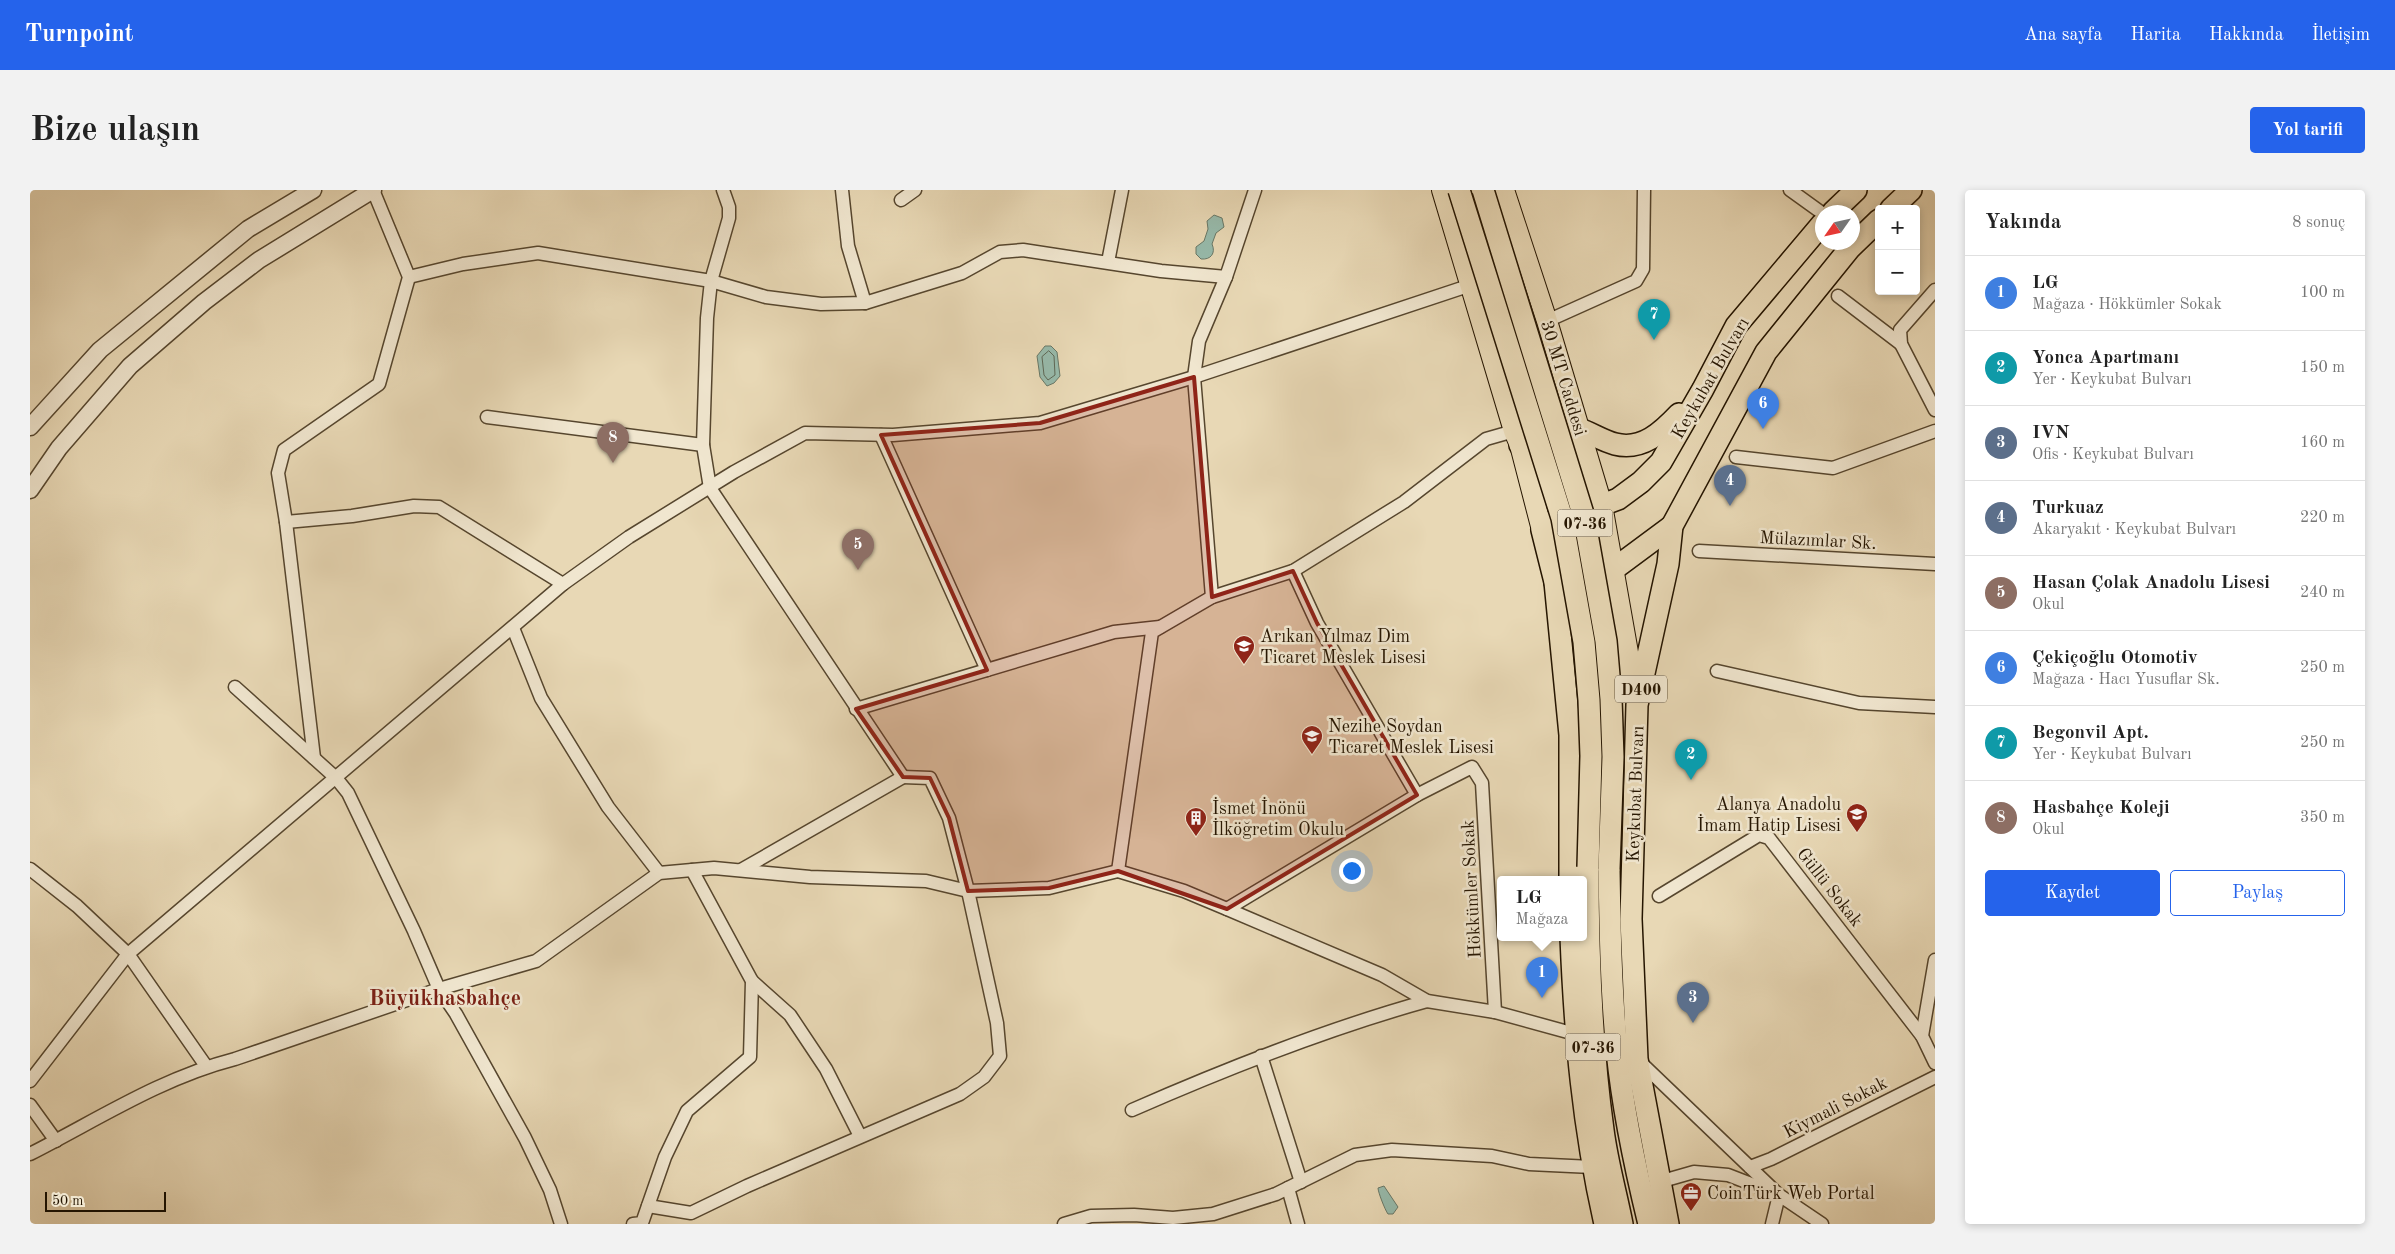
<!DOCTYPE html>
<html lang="tr">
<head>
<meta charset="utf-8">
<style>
  :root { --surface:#fff; --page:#f2f2f2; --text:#222; --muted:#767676; --line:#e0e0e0; --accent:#2563eb }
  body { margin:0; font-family:"Old Standard TT",serif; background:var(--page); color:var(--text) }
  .controls { position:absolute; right:15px; top:15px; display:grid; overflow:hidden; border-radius:5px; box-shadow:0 2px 8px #0003 }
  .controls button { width:45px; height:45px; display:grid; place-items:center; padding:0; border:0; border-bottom:1px solid var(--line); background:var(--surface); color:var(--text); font:25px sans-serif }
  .compass { position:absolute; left:1785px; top:15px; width:45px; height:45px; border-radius:50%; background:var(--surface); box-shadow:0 2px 8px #0003; rotate:236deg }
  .scale { position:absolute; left:15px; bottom:12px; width:121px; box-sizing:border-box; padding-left:5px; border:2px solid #251501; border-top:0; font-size:14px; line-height:18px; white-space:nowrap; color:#251501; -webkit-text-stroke:4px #f0e6cf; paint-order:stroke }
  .you { position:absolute; left:1321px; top:680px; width:18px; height:18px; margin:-12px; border:4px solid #fff; border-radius:50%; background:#1a73e8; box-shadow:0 0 0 8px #1a73e833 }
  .badge { display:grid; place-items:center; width:32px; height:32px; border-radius:50%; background:var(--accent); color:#fff; font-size:16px; font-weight:700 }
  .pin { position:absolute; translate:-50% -41px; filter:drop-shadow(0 1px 2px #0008) }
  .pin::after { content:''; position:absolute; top:26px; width:18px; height:15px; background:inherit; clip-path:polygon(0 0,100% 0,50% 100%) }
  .popup { position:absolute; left:1467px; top:686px; width:90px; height:65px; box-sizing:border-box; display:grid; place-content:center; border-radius:5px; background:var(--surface); filter:drop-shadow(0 1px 4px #0005); font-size:16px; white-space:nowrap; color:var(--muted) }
  .popup b { font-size:19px; color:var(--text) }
  .popup::after { content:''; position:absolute; left:50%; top:100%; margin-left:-10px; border:10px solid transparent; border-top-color:var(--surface) }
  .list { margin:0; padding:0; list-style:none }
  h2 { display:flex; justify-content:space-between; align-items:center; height:65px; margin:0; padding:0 20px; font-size:21px }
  h2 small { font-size:16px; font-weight:400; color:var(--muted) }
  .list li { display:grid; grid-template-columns:32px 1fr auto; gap:15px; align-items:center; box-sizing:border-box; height:75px; padding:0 20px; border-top:1px solid var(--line) }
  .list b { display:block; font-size:19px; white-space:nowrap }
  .list p { margin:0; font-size:16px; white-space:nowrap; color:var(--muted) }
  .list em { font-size:16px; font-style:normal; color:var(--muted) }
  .actions { display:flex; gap:10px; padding:15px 20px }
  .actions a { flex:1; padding:11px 0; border:1px solid var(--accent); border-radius:5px; text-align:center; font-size:18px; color:var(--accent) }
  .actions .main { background:var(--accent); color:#fff }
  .map { position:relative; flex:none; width:1905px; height:1034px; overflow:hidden; border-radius:5px }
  header { display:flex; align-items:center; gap:30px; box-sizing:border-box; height:70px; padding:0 25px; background:var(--accent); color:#fff }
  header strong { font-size:24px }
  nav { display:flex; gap:28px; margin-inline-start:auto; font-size:18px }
  .intro { display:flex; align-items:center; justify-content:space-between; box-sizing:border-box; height:120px; padding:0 30px }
  h1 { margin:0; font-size:35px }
  .button { padding:12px 22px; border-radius:5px; background:var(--accent); color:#fff; font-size:18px; font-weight:700 }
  main { display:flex; gap:30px; padding:0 30px }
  aside { flex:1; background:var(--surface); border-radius:5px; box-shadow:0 2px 8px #0003 }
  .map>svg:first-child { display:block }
  .water { fill:#97baab; stroke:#697867 }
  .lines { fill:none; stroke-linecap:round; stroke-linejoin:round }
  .shore { stroke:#5e6856; stroke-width:1 }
  .minor-casing { stroke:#56462e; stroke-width:15 }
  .tertiary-casing { stroke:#56462e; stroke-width:19 }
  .primary-casing { stroke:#251501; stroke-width:22 }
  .trunk-casing { stroke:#251501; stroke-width:24 }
  .minor { stroke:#f0e6cf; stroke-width:12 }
  .tertiary { stroke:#f0e6cf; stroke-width:16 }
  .primary { stroke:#e8d8b5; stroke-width:20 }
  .trunk { stroke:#e8d8b5; stroke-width:21 }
  .trunk-bridge-casing { stroke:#251501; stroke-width:24; stroke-linecap:butt }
  .trunk-bridge { stroke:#e8d8b5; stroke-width:21 }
  .marked { fill:#8f2418; fill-opacity:0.2; stroke:#8f2418; stroke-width:4; stroke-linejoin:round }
  .labels { text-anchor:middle; stroke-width:5; stroke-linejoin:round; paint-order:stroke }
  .shield { fill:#f0e6cf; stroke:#62543f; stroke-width:1 }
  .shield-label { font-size:16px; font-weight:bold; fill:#251501 }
  .street-label { font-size:18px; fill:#251501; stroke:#f0e6cf }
  .poi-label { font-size:18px; fill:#251501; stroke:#f0e6cf; text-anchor:start }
  .district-label { font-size:22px; font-weight:bold; fill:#7a1f14; stroke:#f0e6cf }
</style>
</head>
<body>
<header>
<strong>Turnpoint</strong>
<nav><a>Ana sayfa</a><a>Harita</a><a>Hakkında</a><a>İletişim</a></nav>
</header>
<div class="intro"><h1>Bize ulaşın</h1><a class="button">Yol tarifi</a></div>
<main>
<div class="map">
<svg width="1905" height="1034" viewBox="0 0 1905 1034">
  <rect width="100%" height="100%" fill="#e8d8b5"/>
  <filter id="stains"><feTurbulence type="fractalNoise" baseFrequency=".004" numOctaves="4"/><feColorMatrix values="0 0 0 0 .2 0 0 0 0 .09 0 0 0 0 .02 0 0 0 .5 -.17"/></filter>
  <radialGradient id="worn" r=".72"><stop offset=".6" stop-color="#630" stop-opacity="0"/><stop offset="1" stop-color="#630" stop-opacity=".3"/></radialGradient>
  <!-- water -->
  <g class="water">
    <path d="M1184,25L1192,28L1194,37L1186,43L1182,54C1186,63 1181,70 1171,69L1166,64V57L1174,51L1178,39L1177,31Z"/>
    <path d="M1015,156H1021L1027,162L1030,186L1024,193L1017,196L1010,187L1007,166Z"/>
    <path d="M1354,996L1368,1017L1363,1024H1358C1355,1020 1348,1002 1348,998Z"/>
  </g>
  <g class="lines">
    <!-- shore -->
    <path class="shore" d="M1019,161L1024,166L1025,185L1018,190L1014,185L1012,167Z"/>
    <!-- minor casing -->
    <g class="minor-casing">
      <g id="minor">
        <path d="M693,0L699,17V28L681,91L677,128L673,255L680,298L873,587L711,680"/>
        <path d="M812,0L818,56L835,113"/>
        <path d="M1760,0L1792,23"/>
        <path d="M871,10L885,0"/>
        <path d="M1078,72L1092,0"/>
        <path d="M379,87L433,74L508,63L681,91L736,107L791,114L835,113L932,83L970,62L993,60L1131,81L1196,87"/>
        <path d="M1905,100L1870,140L1871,154L1905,220"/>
        <path d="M1808,106L1871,154"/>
        <path d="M1517,131L1606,91L1613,79L1614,0"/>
        <path d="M457,227L673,255"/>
        <path d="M851,245L957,480"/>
        <path d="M1706,267L1803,278L1905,241"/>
        <path d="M256,332L322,326L384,316L409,317L533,394"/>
        <path d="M1669,361L1905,374"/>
        <path d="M1263,381L1287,433L1387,605"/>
        <path d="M1182,407L1164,187L1169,151L1196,87L1225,0"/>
        <path d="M483,438L511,508L578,617L629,683"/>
        <path d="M1687,481L1829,513L1905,517"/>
        <path d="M205,497L306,588L318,603L384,741L409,799L426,824L495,948L520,1000L531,1034"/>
        <path d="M826,519L1084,442L1130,437"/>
        <path d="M284,568L256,332L248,283L254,260L349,194L379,87L343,0"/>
        <path d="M0,679L47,716L98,764L176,876"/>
        <path d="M1088,681L1122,442L1182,407L1263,381L1374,312L1456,249L1484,241"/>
        <path d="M1629,706L1729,645L1739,648L1892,846"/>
        <path d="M1197,719L1387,605L1442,577L1452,593L1465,822"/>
        <path d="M1905,770L1892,846L1905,873"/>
        <path d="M722,791L760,825L796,879L830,946"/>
        <path d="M1231,866L1271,992"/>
        <path d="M1608,870L1749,1005L1792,1034"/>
        <path d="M0,891L98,764L533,394L599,347L704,282L775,243L863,245L1010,233L1164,187L1441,95"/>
        <path d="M0,915L26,951"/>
        <path d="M1102,920C1198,878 1296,839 1397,811"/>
        <path d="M0,964C67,930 131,888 205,869L409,799L506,771L629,683L684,678L780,687L896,691L938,701L1019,698L1088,681L1154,701L1197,719L1352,785L1397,811L1465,822L1545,844"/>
        <path d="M1720,977L1741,969L1905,887"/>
        <path d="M1629,992L1664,982L1698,985L1742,1002"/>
        <path d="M1258,998L1268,1034"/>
        <path d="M618,1016L661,1023L717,996L930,904L954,887L970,866L967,833L938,701L919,628L900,588L873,587"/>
        <path d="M603,1034L612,1033L635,967L657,921L720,867L722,791L662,680"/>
        <path d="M1034,1034L1061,1026L1104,1025L1143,1028L1183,1024L1246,1004L1325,965L1362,960L1462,966L1499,974L1562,977"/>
        <path d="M1742,1034L1749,1005"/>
      </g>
    </g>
    <!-- tertiary casing -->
    <g class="tertiary-casing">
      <g id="tertiary">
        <path d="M0,237L70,160L218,39L283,0"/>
        <path d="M0,300L29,258L100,176L174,112L229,70L343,0"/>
      </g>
    </g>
    <!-- primary casing -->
    <g class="primary-casing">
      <g id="primary">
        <path d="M1412,0L1484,241L1490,255L1512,340"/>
        <path d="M1474,0L1517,131L1572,315L1603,491"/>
      </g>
    </g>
    <!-- trunk casing -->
    <g class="trunk-casing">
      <g id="trunk">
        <path d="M1861,19L1881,0"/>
        <path d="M1803,22L1826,0"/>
        <path d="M1490,255L1526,260L1546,249L1549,239C1561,243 1573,251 1585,254C1612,261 1632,242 1649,224"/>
        <path d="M1525,392L1555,394L1584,379L1642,336"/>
        <path d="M1560,463C1578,458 1591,470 1602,482"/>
        <path d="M1558,677C1558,765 1561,853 1573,940C1577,972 1586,1003 1592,1034"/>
        <path d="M1579,679C1580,739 1581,801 1587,861C1593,920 1605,977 1619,1034"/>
        <path d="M1540,689V545L1525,392L1512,340L1527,328L1545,320L1572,315L1588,309L1611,292L1631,272L1673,199L1706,136L1792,34"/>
        <path d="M1541,747C1545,846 1553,937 1575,1034"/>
        <path d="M1638,1034L1607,869L1601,729L1607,515L1638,374L1642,336L1736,162L1820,58L1849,30"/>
      </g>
    </g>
    <!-- minor -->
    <use href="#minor" class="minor"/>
    <!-- tertiary -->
    <use href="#tertiary" class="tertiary"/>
    <!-- primary -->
    <use href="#primary" class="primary"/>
    <!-- trunk -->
    <use href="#trunk" class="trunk"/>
    <!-- trunk-bridge casing -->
    <g class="trunk-bridge-casing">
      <g id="trunk-bridge">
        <path d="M1429,0L1532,328L1554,452L1559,510L1561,566L1558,677"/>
        <path d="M1453,0L1554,327L1576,451L1581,509L1583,567L1579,679"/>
      </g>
    </g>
    <!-- trunk-bridge -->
    <use href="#trunk-bridge" class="trunk-bridge"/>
  </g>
  <!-- marked area -->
  <path class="marked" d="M1164,187L1182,407L1263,381L1287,433L1387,605L1197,719L1088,681L1019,698L938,701L919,628L900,588L873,587L826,519L957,480L851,245L1010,233Z"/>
  <!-- icons -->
  <defs>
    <g id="school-pin" transform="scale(1.125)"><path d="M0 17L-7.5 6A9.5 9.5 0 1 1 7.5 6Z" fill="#8f2418" stroke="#f0e6cf"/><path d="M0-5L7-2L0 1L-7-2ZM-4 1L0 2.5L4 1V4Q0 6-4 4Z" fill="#fff"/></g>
    <g id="building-pin" transform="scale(1.125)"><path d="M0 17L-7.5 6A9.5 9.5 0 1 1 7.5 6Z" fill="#8f2418" stroke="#f0e6cf"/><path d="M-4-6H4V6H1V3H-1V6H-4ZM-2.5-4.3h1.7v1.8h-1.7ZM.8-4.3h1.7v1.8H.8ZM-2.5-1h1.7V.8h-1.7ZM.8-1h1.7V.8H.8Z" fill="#fff"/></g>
    <g id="office-pin" transform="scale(1.125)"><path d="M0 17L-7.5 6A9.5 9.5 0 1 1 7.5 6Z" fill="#8f2418" stroke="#f0e6cf"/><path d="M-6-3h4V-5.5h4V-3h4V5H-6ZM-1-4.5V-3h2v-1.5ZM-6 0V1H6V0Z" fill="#fff"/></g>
  </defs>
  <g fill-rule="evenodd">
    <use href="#school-pin" x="1214" y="456"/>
    <use href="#school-pin" x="1282" y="546"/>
    <use href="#school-pin" x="1827" y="624"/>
    <use href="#building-pin" x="1166" y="628"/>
    <use href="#office-pin" x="1661" y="1003"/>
  </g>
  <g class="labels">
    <!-- shield labels -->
    <g class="shield">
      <rect x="1527.5" y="319.5" width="55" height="27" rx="4"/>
      <rect x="1585" y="485.5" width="52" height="27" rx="4"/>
      <rect x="1535.5" y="843.5" width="55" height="27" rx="4"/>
    </g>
    <g class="shield-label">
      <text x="1555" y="339">07-36</text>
      <text x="1611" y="505">D400</text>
      <text x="1563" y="863">07-36</text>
    </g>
    <!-- street labels -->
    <g class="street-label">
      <text transform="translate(1534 188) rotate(73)" y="6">30 MT Caddesi</text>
      <text transform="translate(1680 188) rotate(-60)" y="6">Keykubat Bulvarı</text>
      <text transform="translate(1788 350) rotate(3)" y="6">Mülazımlar Sk.</text>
      <text transform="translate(1605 604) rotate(-88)" y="6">Keykubat Bulvarı</text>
      <text transform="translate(1800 697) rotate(52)" y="6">Güllü Sokak</text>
      <text transform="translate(1441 699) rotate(-93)" y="6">Hökkümler Sokak</text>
      <text transform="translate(1805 917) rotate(-27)" y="6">Kiymali Sokak</text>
    </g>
    <!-- poi labels -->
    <g class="poi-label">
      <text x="1230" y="452">Arıkan Yılmaz Dim<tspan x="1230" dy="21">Ticaret Meslek Lisesi</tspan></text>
      <text x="1298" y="542">Nezihe Soydan<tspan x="1298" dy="21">Ticaret Meslek Lisesi</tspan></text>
      <text x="1811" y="620" text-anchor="end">Alanya Anadolu<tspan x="1811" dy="21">İmam Hatip Lisesi</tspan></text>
      <text x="1182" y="624">İsmet İnönü<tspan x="1182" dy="21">İlköğretim Okulu</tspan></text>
      <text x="1677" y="1009">CoinTürk Web Portal</text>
    </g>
    <!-- district labels -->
    <g class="district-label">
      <text x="415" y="815">Büyükhasbahçe</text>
    </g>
  </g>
  <rect width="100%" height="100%" filter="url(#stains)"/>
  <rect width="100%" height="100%" fill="url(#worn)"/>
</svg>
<div class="controls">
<button>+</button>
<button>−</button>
</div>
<svg class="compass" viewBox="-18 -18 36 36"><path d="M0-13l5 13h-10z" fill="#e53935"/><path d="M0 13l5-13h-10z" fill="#767676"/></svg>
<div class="scale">50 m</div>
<div class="you"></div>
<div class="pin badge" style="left:1512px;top:808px;background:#3f7fe0">1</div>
<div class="popup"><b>LG</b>Mağaza</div>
<div class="pin badge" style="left:1661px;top:590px;background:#0f9aa8">2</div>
<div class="pin badge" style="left:1663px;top:833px;background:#5c6f8a">3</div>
<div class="pin badge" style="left:1700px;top:316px;background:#5c6f8a">4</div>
<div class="pin badge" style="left:828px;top:380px;background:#8d6e63">5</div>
<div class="pin badge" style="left:1733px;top:239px;background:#3f7fe0">6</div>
<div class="pin badge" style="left:1624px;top:150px;background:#0f9aa8">7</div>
<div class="pin badge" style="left:583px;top:273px;background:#8d6e63">8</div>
</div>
<aside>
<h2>Yakında<small>8 sonuç</small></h2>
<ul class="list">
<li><span class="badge" style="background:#3f7fe0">1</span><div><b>LG</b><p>Mağaza · Hökkümler Sokak</p></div><em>100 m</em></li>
<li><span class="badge" style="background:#0f9aa8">2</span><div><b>Yonca Apartmanı</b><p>Yer · Keykubat Bulvarı</p></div><em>150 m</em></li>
<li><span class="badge" style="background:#5c6f8a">3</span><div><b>IVN</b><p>Ofis · Keykubat Bulvarı</p></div><em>160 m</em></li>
<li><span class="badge" style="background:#5c6f8a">4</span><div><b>Turkuaz</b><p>Akaryakıt · Keykubat Bulvarı</p></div><em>220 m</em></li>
<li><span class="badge" style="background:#8d6e63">5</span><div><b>Hasan Çolak Anadolu Lisesi</b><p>Okul</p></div><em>240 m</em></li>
<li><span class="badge" style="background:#3f7fe0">6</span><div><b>Çekiçoğlu Otomotiv</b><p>Mağaza · Hacı Yusuflar Sk.</p></div><em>250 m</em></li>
<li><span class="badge" style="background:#0f9aa8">7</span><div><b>Begonvil Apt.</b><p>Yer · Keykubat Bulvarı</p></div><em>250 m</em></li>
<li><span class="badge" style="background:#8d6e63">8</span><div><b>Hasbahçe Koleji</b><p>Okul</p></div><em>350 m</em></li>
</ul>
<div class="actions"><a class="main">Kaydet</a><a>Paylaş</a></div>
</aside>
</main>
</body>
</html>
